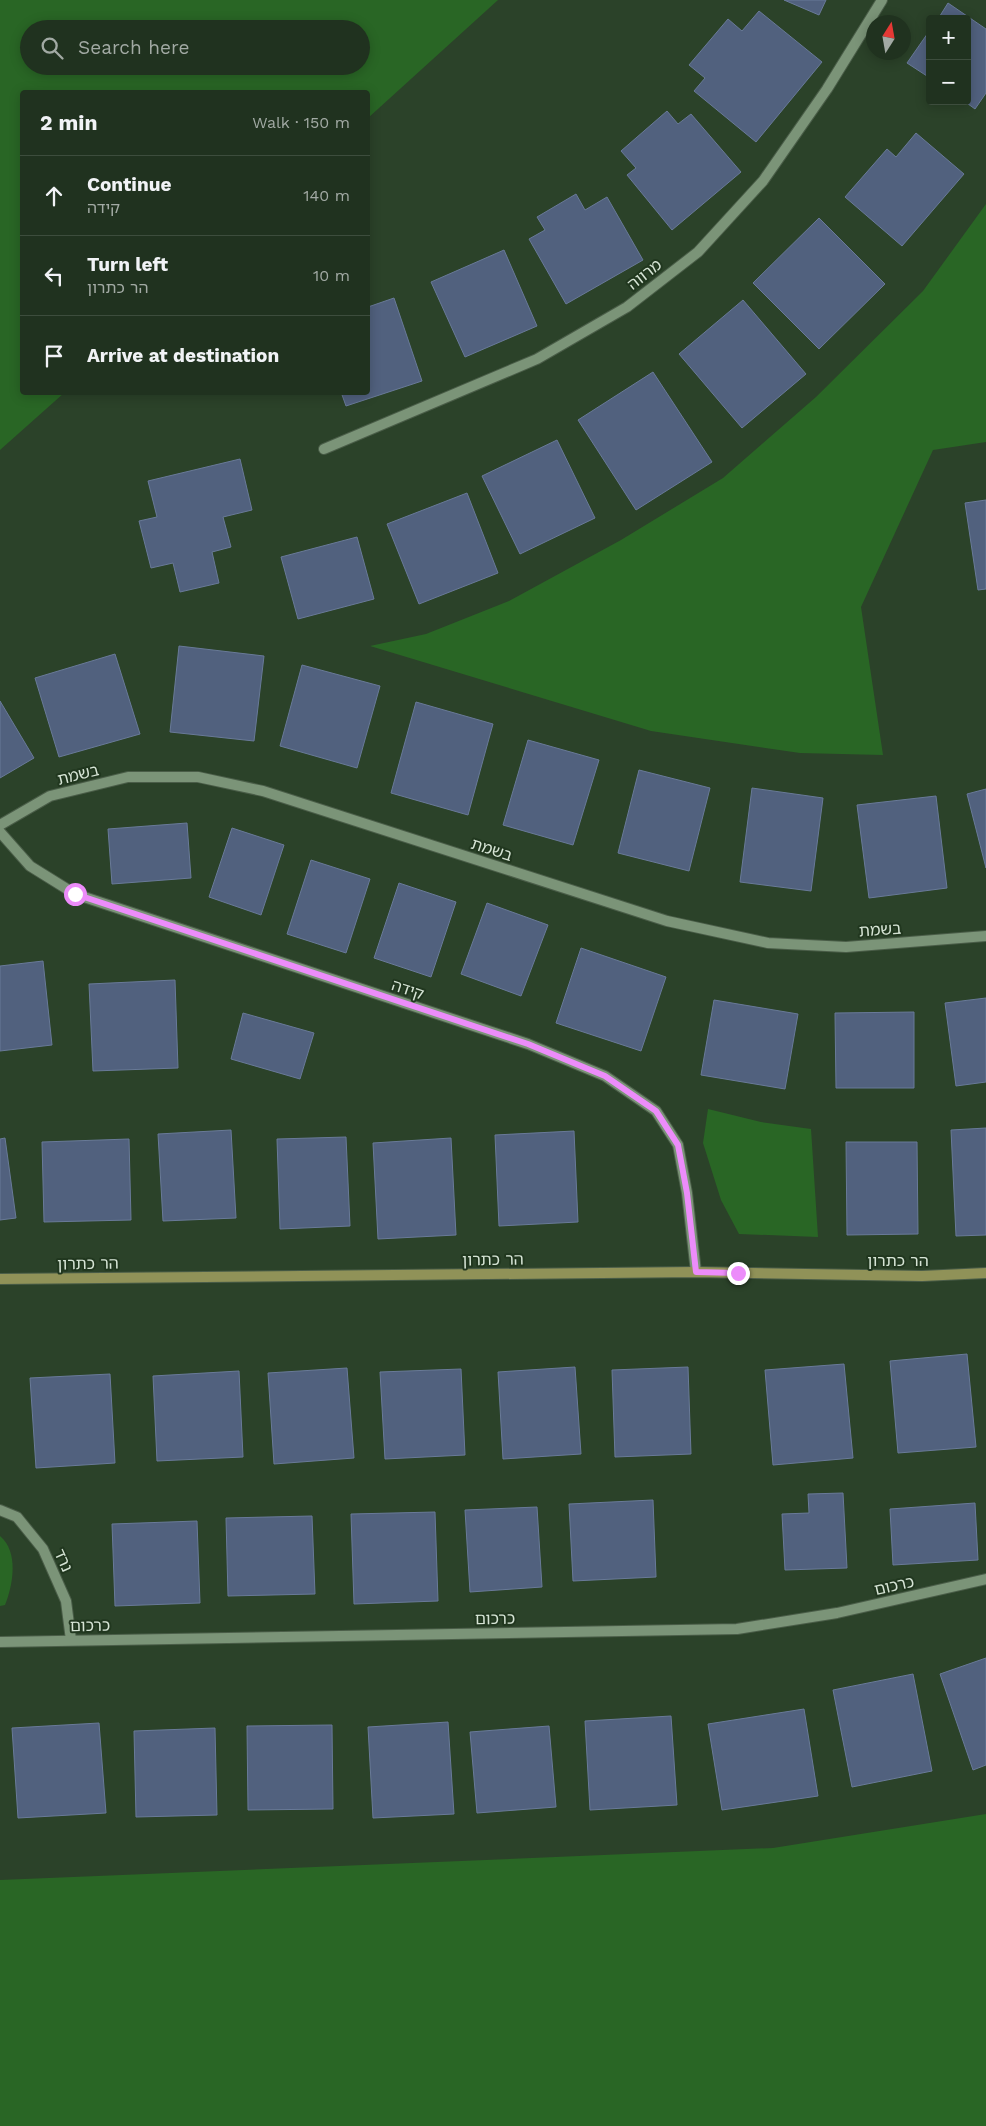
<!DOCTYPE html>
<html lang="en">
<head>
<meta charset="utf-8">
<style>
  :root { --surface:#20321f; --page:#2d3e2c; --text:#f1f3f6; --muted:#a2aaa4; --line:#3d4d3d }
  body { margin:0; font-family:"Work Sans","Noto Sans Hebrew",sans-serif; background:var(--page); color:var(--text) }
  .controls { position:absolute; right:15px; top:15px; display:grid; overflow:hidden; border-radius:5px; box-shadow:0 2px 12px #0003 }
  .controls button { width:45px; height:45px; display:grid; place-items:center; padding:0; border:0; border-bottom:1px solid var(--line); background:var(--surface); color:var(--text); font:25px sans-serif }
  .compass { position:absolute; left:866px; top:15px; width:45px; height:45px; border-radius:50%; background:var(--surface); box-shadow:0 2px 12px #0003; rotate:11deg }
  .stop { position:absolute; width:15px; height:15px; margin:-11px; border:4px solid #ec8cfa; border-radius:50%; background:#fff }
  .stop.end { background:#ec8cfa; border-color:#fff; box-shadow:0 1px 5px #0008 }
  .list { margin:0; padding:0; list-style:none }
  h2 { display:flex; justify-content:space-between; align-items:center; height:65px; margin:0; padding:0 20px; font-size:21px }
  h2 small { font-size:16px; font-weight:400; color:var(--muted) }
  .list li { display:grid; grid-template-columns:32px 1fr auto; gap:15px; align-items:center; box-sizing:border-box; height:80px; padding:0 20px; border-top:1px solid var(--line) }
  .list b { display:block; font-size:19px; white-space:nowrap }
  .list p { margin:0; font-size:16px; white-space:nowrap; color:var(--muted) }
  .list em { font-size:16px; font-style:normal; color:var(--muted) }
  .icon { flex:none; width:28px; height:28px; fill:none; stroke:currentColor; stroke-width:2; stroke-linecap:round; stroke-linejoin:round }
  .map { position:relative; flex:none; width:986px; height:2126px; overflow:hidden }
  .search { position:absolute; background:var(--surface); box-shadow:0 2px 12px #0003; left:20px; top:20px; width:350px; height:55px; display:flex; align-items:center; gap:12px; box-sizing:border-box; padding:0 18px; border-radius:28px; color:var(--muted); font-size:19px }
  .panel { position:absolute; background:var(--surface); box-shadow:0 2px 12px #0003; left:20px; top:90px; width:350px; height:305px; border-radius:5px }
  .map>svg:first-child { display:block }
  .green { fill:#296625; fill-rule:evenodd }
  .building { fill:#51617e; stroke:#697a98 }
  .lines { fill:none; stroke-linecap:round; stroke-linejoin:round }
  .street-casing { stroke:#4a5d48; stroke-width:12 }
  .secondary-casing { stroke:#4a5d48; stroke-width:12 }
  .street { stroke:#7b9478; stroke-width:10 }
  .secondary { stroke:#909258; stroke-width:10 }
  .route { stroke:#ec8cfa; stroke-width:6 }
  .labels { text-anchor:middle; stroke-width:4; stroke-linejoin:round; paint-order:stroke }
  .street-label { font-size:16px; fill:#d6e4d5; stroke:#21371f }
</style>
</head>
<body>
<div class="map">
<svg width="986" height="2126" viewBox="0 0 986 2126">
  <rect width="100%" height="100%" fill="#2b4229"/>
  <!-- green -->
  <g class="green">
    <path d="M0,0H498L368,118V92H22V392L64,393L0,450ZM29,29H361V66H29Z"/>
    <path d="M986,204V442L933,450L861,607L883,755L800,753L651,731L370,646L426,634L509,601L621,540L723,478L816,397L923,291Z"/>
    <path d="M708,1109L761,1122L811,1129L818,1237L739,1234L721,1200L703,1143Z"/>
    <path d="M0,1536C19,1552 13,1585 5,1605L0,1606Z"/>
    <path d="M986,1814V2126H0V1880L773,1848Z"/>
  </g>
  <!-- building -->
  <g class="building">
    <path d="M784,0H826L819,15Z"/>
    <path d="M948,3L986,29V93L975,109L964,101H967V19H938Z"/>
    <path d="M759,11L822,62L756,142L694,91L705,78L689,65L728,19L742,31Z"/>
    <path d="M930,30V78L907,63Z"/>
    <path d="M667,111L678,124L691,114L741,172L672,230L627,175L636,168L621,151Z"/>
    <path d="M916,133L964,174L902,246L845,197L887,149L896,157Z"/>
    <path d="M576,194L585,210L607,197L643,260L566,304L529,239L545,230L537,217Z"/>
    <path d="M819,218L885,284L819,349L753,283Z"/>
    <path d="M504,250L537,326L465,357L431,282Z"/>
    <path d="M394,298L422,381L346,406L341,392H368V307Z"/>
    <path d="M743,300L806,374L742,428L679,354Z"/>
    <path d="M653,372L712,462L636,510L578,420Z"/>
    <path d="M557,440L595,518L520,554L482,476Z"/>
    <path d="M240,459L252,510L223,517L231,547L212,552L219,583L180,592L173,563L151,568L139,521L157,517L148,481Z"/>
    <path d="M467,493L498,573L419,604L387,524Z"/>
    <path d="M986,500V589L978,590L965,503Z"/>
    <path d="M357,537L374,599L298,619L281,557Z"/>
    <path d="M179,646L264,656L254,741L170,732Z"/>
    <path d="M115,654L140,734L59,757L35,678Z"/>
    <path d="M302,665L380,686L357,768L280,746Z"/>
    <path d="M0,701L34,758L0,778Z"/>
    <path d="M416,702L493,724L468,815L391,793Z"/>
    <path d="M528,740L599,760L573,845L503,825Z"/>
    <path d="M639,770L710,788L689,871L618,853Z"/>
    <path d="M752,788L823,798L811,891L740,882Z"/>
    <path d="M986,789V868L967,794Z"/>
    <path d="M936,796L947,888L869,898L857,805Z"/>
    <path d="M187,823L191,878L112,884L108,829Z"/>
    <path d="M232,828L284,845L261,915L209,897Z"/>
    <path d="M311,860L370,879L346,953L287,934Z"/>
    <path d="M399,883L456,902L431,977L374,958Z"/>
    <path d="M487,903L548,925L521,996L461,974Z"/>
    <path d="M581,948L666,977L641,1051L556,1023Z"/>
    <path d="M43,961L52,1045L0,1051V966Z"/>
    <path d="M175,980L178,1068L93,1071L89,984Z"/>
    <path d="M986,998V1082L956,1086L945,1003Z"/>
    <path d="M714,1000L798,1014L785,1089L701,1075Z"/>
    <path d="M914,1012V1088H836L835,1013Z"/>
    <path d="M243,1013L314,1033L300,1079L231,1059Z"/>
    <path d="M986,1128V1235L956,1236L951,1130Z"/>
    <path d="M231,1130L236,1218L163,1221L158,1134Z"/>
    <path d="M574,1131L578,1222L499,1226L495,1135Z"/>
    <path d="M346,1137L350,1226L280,1229L277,1139Z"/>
    <path d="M5,1138L16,1218L0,1220V1139Z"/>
    <path d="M451,1138L456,1235L378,1239L373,1143Z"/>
    <path d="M129,1139L131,1220L44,1222L42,1142Z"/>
    <path d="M846,1142H917L918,1234L847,1235Z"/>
    <path d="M967,1354L976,1447L898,1453L890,1361Z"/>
    <path d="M844,1364L853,1458L773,1465L765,1370Z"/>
    <path d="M575,1367L581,1454L503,1459L498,1372Z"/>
    <path d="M688,1367L691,1454L615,1457L612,1370Z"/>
    <path d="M347,1368L354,1458L274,1464L268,1373Z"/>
    <path d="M461,1369L465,1455L385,1459L380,1372Z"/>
    <path d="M239,1371L243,1457L157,1461L153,1376Z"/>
    <path d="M110,1374L115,1463L36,1468L30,1378Z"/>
    <path d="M843,1493L847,1568L785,1570L782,1514L809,1513L808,1494Z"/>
    <path d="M653,1500L656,1577L573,1581L569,1504Z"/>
    <path d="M975,1503L978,1560L893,1565L890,1509Z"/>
    <path d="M537,1507L542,1587L470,1592L465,1510Z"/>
    <path d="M435,1512L438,1601L354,1604L351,1514Z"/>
    <path d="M312,1516L315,1594L228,1596L226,1518Z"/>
    <path d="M197,1521L200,1603L115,1606L112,1524Z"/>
    <path d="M986,1658V1765L973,1770L940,1674Z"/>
    <path d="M913,1674L932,1771L852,1787L833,1690Z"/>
    <path d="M804,1709L818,1796L722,1810L708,1724Z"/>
    <path d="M671,1716L677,1805L590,1810L585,1721Z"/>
    <path d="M448,1722L454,1814L373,1818L368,1727Z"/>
    <path d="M99,1723L106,1813L18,1818L12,1728Z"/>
    <path d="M332,1725L333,1809L248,1810L247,1726Z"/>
    <path d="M549,1726L556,1807L477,1813L470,1732Z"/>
    <path d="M215,1728L217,1815L136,1817L134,1731Z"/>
  </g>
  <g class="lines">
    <!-- street casing -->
    <g class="street-casing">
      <g id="street">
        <path d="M324,449L537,359L627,307L698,252L763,181L827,89L882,0"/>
        <path d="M0,825L50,796L128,777H198L263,791L667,921L768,943L846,947L986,936"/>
        <path d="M0,832L30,866L75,894L528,1044L605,1076L656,1111L678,1145L687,1193L696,1272"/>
        <path d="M0,1510L17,1517L43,1549L66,1601L71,1640"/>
        <path d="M0,1642L737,1629L837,1613L986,1579"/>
      </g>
    </g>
    <!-- secondary casing -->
    <g class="secondary-casing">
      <path id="secondary" d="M0,1279L696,1272L922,1276L986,1273"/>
    </g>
    <!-- street -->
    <use href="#street" class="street"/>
    <!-- secondary -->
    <use href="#secondary" class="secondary"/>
  </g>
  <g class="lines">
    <!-- route -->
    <path class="route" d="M75,894L528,1044L605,1076L656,1111L678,1145L687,1193L696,1272L738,1273"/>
  </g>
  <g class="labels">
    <!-- street labels -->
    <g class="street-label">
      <text transform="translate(644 274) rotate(-38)" y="6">מרווה</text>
      <text transform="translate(78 774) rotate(-14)" y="6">בשמת</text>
      <text transform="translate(492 849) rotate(18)" y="6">בשמת</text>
      <text transform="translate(880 929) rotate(-4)" y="6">בשמת</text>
      <text transform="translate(408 989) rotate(18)" y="6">קידה</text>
      <text transform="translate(493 1259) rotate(-1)" y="6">הר כתרון</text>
      <text x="898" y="1266">הר כתרון</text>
      <text transform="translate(88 1263) rotate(-1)" y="6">הר כתרון</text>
      <text transform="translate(64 1560) rotate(66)" y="6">נרד</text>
      <text transform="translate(894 1585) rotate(-13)" y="6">כרכום</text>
      <text transform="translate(495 1618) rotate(-1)" y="6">כרכום</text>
      <text transform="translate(90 1625) rotate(-1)" y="6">כרכום</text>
    </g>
  </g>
</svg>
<div class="controls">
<button>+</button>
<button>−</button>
</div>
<svg class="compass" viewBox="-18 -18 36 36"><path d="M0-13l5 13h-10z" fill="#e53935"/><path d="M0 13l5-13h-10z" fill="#a2aaa4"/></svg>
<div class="stop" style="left:75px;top:894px"></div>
<div class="stop end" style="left:738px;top:1273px"></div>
<div class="search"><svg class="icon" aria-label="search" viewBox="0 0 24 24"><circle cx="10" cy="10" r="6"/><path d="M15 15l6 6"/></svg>Search here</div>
<section class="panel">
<h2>2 min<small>Walk · 150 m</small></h2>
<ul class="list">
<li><svg class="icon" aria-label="ahead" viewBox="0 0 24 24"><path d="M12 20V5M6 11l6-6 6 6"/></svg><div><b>Continue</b><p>קידה</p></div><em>140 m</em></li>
<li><svg class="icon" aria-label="left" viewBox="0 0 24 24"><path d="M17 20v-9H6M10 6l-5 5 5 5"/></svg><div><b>Turn left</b><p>הר כתרון</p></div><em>10 m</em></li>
<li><svg class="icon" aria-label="arrive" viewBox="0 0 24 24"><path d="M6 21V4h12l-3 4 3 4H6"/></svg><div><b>Arrive at destination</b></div></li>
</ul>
</section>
</div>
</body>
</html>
